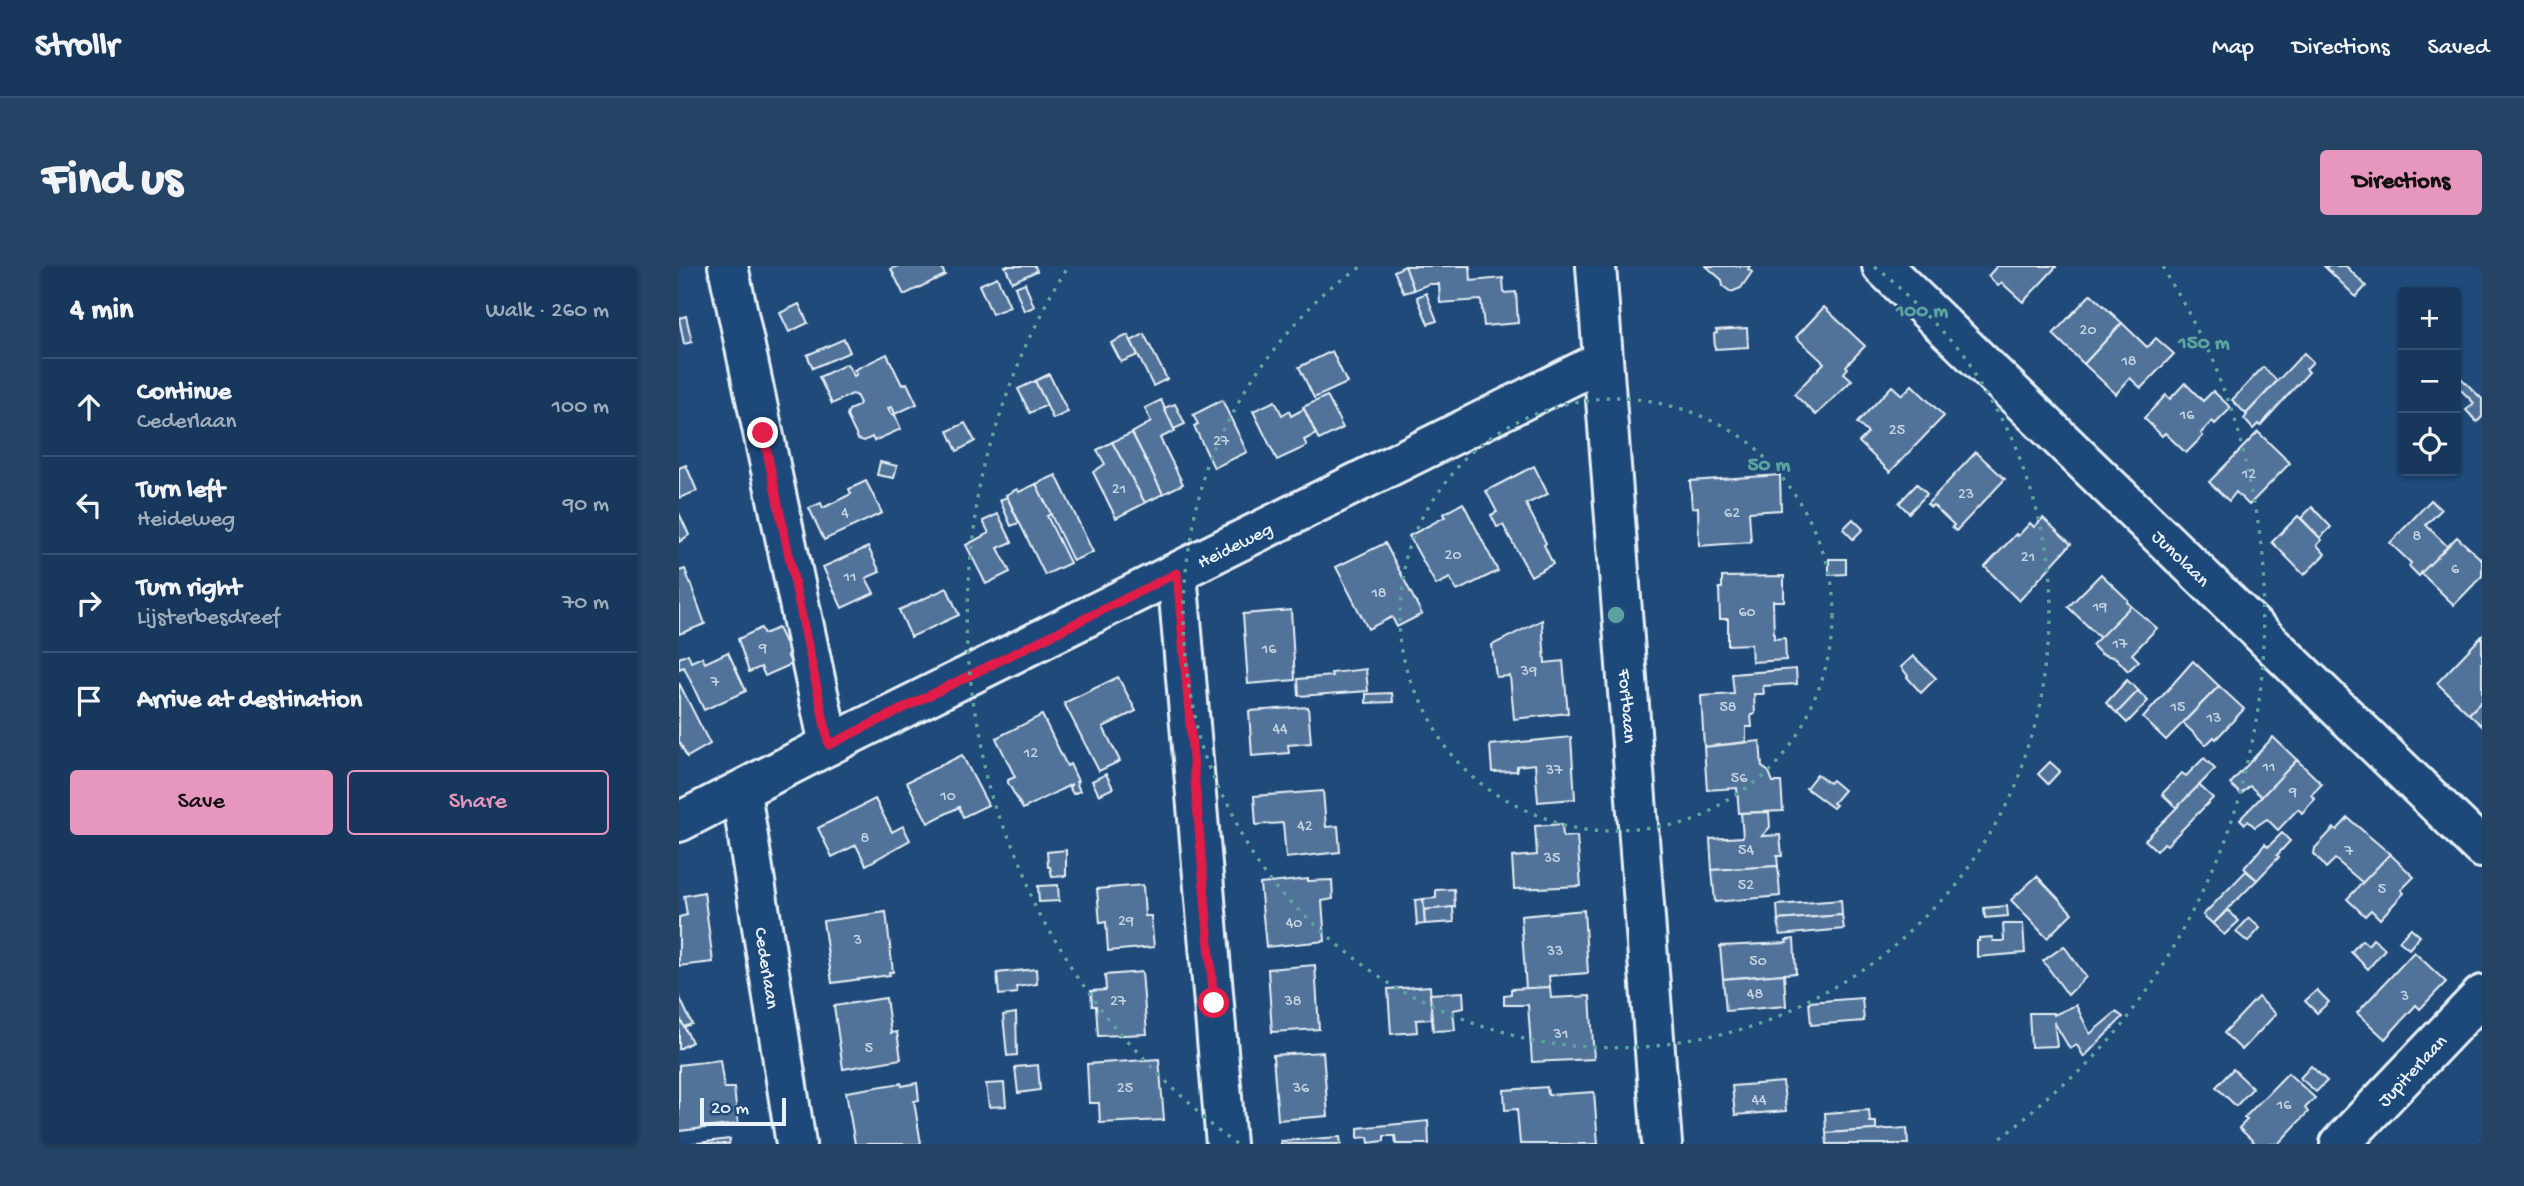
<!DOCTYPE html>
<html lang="en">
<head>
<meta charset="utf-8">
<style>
  :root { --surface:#17385c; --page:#244365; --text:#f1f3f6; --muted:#9eacbb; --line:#365272; --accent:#e797bd }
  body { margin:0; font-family:"Gochi Hand",sans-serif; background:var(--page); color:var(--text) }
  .controls { position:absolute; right:21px; top:21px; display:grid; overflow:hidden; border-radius:7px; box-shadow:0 2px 5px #0004 }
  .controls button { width:63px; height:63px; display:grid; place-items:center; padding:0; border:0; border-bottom:2px solid var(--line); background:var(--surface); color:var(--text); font:35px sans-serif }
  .scale { position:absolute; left:21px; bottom:18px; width:86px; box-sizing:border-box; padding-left:7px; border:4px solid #e8f1f8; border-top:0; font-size:19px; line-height:24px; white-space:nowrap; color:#e8f1f8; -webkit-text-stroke:5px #1f4a7a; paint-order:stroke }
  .stop { position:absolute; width:21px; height:21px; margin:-16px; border:5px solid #e11d48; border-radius:50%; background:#fff }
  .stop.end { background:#e11d48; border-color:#fff; box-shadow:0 2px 7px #0008 }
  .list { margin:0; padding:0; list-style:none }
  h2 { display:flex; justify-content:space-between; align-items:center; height:91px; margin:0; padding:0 28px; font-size:30px }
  h2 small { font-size:23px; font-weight:400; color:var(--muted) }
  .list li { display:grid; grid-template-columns:46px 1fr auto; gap:21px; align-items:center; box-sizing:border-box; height:98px; padding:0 28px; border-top:2px solid var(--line) }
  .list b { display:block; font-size:26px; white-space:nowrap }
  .list p { margin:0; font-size:23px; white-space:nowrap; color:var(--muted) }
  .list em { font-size:23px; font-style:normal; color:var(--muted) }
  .actions { display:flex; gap:14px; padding:21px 28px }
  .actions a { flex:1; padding:16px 0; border:2px solid var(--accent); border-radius:7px; text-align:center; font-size:24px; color:var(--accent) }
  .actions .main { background:var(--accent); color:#111 }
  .icon { flex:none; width:38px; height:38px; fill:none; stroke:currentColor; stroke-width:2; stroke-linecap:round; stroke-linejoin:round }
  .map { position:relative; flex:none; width:1803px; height:878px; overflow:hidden; border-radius:7px }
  header { display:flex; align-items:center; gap:42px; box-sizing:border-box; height:98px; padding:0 35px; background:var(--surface); border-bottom:2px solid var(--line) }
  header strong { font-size:33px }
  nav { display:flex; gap:38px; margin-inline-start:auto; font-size:24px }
  .intro { display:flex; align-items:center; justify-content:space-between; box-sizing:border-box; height:168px; padding:0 42px }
  h1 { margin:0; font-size:49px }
  .button { padding:18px 32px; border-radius:7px; background:var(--accent); color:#111; font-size:24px; font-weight:700 }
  main { display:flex; gap:42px; padding:0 42px }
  aside { flex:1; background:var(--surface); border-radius:7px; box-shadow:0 2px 5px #0004 }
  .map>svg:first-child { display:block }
  .building { fill:#517399; stroke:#e8f1f8; stroke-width:2 }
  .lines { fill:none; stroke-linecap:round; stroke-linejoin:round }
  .minor-casing { stroke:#e8f1f8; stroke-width:44 }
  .minor { stroke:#1f4a7a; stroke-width:38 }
  .route { stroke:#e11d48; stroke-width:9 }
  .ring { fill:none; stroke:#5ba19e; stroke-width:3.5; stroke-dasharray:3.5 7 }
  .labels { text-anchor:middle; stroke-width:5; stroke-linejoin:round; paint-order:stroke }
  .number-label { font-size:16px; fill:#c2d2e0 }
  .street-label { font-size:19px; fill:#e8f1f8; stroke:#1f4a7a }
  .centre { fill:#5ba19e; stroke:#1f4a7a; stroke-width:3.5 }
  .ring-label { font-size:21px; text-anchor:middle; font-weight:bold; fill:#5ba19e; stroke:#1f4a7a; stroke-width:5; stroke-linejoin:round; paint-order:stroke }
</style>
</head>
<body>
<header>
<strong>Strollr</strong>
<nav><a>Map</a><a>Directions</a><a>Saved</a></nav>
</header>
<div class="intro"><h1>Find us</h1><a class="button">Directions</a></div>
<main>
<aside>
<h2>4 min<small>Walk · 260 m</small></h2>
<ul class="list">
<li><svg class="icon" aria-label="ahead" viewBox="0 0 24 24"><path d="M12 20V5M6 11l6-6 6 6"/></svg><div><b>Continue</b><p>Cederlaan</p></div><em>100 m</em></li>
<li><svg class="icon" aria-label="left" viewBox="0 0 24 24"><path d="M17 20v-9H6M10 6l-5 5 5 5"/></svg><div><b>Turn left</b><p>Heideweg</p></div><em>90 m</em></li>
<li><svg class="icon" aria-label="right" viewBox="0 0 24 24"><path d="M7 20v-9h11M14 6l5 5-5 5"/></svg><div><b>Turn right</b><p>Lijsterbesdreef</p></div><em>70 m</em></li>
<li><svg class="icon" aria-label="arrive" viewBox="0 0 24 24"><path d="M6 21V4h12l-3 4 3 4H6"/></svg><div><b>Arrive at destination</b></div></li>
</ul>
<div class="actions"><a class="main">Save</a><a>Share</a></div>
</aside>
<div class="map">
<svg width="1803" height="878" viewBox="0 0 1803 878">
  <rect width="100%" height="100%" fill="#1f4a7a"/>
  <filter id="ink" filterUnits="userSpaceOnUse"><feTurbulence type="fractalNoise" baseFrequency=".0143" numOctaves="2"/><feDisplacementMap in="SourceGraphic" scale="14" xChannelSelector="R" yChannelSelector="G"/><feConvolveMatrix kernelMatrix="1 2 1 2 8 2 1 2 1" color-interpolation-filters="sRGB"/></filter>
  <g filter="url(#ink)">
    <!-- building -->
    <g class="building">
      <path d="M219,0H262L266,9L225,29L212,3Z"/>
      <path d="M326,0H356L358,5L333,16Z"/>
      <path d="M726,0H791L792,15L824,12L825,27L837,26L839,57L805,60L802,34L761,37L760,18H750L735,24Z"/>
      <path d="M726,0L735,24L725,27L715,5Z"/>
      <path d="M1027,0H1071L1069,3L1073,6L1062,22L1052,26L1044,20L1043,14Z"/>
      <path d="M1318,0H1377V1L1344,36L1323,17L1319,20L1309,10Z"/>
      <path d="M1645,0H1667L1687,20L1677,31Z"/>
      <path d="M318,11L331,41L313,48L300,19Z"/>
      <path d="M346,17L355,41L345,45L336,21Z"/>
      <path d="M747,27L758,55L749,58L738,31Z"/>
      <path d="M1412,28L1443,57L1405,98L1374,68Z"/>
      <path d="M120,38L129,57L110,66L101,47Z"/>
      <path d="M1145,41L1186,80L1167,100L1169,102L1165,107L1173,114L1137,149L1115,128L1145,97L1117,71Z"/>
      <path d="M7,50L13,76L5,78L0,52Z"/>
      <path d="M1443,57L1468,81L1477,72L1495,88L1462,122L1451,112L1437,128L1405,98Z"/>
      <path d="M1068,62L1069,81L1036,83L1035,68L1038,67L1037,64Z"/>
      <path d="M465,68L488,113L474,120L452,75Z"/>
      <path d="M449,69L459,89L442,96L432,77Z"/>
      <path d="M165,73L171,86L134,102L128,89Z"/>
      <path d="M653,85L668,117L635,132L620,101Z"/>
      <path d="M1625,87L1634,96L1627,103L1630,106L1581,160L1579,158L1574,163L1565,153L1568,149L1567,148Z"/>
      <path d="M208,88L223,119L228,117L238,138L216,148L213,141L209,142L212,148L216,149L222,163L195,175L193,171L185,175L179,173L168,150L170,144L179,140L181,137L177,129L173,128L153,138L140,111L168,98L175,110L178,108L175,104Z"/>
      <path d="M1584,101L1598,115L1567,148L1553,134Z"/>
      <path d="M370,108L389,146L374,153L356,115Z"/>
      <path d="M1778,108L1803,133V151L1798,156L1787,144L1795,137L1777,119Z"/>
      <path d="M356,115L368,139L351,147L339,123Z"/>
      <path d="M1506,117L1524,135L1534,125L1552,142L1536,158L1533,155L1522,167L1524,170L1507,187L1486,167L1483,170L1465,152L1487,129L1491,133Z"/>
      <path d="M1233,119L1265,150L1211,206L1180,176L1189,167L1178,157L1213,120L1223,129Z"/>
      <path d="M648,130L664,162L640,174L624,141Z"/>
      <path d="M482,134L496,165L481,172L504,218L484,228L453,167L472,156L466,142Z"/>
      <path d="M543,134L568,186L535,202L515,160L519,158L514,149Z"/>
      <path d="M596,135L603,149L610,145L612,150L625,143L637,168L625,174L628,180L598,194L574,145Z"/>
      <path d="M496,138L506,158L495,163L485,142Z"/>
      <path d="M286,157L296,175L278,185L269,165Z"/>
      <path d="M1579,166L1611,197L1570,239L1557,226L1550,235L1530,216Z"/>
      <path d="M453,167L484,228L466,237L433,176Z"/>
      <path d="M433,176L466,237L437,252L414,206L426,198L418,184Z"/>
      <path d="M1297,186L1326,213L1277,265L1273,261L1275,259L1254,239L1252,241L1248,238Z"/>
      <path d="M201,196L218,200L215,212L198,209Z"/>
      <path d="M7,199L18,225L0,232V202Z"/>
      <path d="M855,200L869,228L847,238L867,277L865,279L874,298L852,310L824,259L818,261L812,249L818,246L807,225Z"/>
      <path d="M377,209L414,286L394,295L357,218Z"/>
      <path d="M1101,209L1102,244L1070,246L1072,276L1020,280L1019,241L1013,242L1011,215Z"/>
      <path d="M187,215L203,247L145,274L130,242L142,237L144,242L172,228L170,223Z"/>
      <path d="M357,218L372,248L368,250L391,297L366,309L327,229L338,223L340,226Z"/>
      <path d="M1238,218L1248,228L1230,247L1220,237Z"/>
      <path d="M328,231L340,257L332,260L321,234Z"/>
      <path d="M1752,234L1762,244L1747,259L1769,281L1740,310L1730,300L1732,297L1711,277Z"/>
      <path d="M784,237L819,305L778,325L771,312L757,319L730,270L766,251L764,248Z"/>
      <path d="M1633,241L1652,261L1641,272L1622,252Z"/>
      <path d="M0,247L10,269L0,276Z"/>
      <path d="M319,248L333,276L319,282L331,306L307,318L287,279L310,267L304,255Z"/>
      <path d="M1619,250L1643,274L1638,279L1646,288L1625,309L1593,276Z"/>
      <path d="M1364,252L1392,278L1340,335L1306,301L1337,268L1339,270L1351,257L1355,261Z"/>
      <path d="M1174,253L1184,263L1174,273L1164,263Z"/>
      <path d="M1778,271L1803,294V310L1775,339L1742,307Z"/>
      <path d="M706,277L743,348L718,361L713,351L689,363L657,301Z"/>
      <path d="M189,281L201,306L187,312L195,327L163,342L144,301Z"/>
      <path d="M1150,293H1167V308L1150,309Z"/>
      <path d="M6,303L26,358L0,368V305Z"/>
      <path d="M1422,308L1449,334L1448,336L1452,340L1421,372L1389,341Z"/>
      <path d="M1105,310V335H1094L1095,373L1106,372L1107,394L1073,396L1072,378L1049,379V353H1041L1040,322H1043V311Z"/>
      <path d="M268,322L280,349L232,371L220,344Z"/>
      <path d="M1452,340L1478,362L1453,388L1460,395L1449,405L1437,392L1422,388L1413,379Z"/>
      <path d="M612,344L616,414L569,418L564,348Z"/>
      <path d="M863,354L866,397L884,395L889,447L835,453L831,410L817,411L813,379Z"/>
      <path d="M82,362L85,368L99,362L111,387L108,389L113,398L86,410L82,401L70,406L59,373Z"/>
      <path d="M1803,370V435L1790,448L1758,417Z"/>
      <path d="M49,386L67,425L25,444L5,401L0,403V392L9,388L12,396L23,391L26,397Z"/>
      <path d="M1234,390L1257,412L1242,427L1228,411L1229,410L1222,401Z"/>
      <path d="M1514,395L1540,420L1487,474L1464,452Z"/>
      <path d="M687,403L689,425L620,430L619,413L653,410L652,407Z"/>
      <path d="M1117,403L1118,418L1084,420L1085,428H1075L1076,448L1072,449L1073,461H1067V476L1025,481L1022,430L1055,428L1053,408Z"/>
      <path d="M439,411L457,445L424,461L441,495L420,505L385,437Z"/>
      <path d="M1448,414L1460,425L1438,447L1427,437Z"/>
      <path d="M0,417L31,478L8,491L0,475Z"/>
      <path d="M1540,420L1565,443L1537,473L1535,471L1527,479L1504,457Z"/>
      <path d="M1459,425L1469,435L1448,457L1438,447Z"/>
      <path d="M713,427L714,436L687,437V428Z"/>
      <path d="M1803,435V460L1790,448Z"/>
      <path d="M629,441L632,477L609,479L610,487L573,490L570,445Z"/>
      <path d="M363,449L388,500L391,498L399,515L397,516L401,525L394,528L390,521L393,518L344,543L329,517V514L336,511L317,472Z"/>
      <path d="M892,471L896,533L859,536L856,498L838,500V505L813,506L811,479Z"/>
      <path d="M1594,471L1618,494L1583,531L1571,520L1562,528L1551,518Z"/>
      <path d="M1081,475L1083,501L1090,506L1094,516H1102L1104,545L1060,547L1058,522L1028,524L1025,481Z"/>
      <path d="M283,489L309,539L284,551L280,541L249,557L228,516Z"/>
      <path d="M1525,492L1536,503L1498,542L1483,528L1503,507L1507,510Z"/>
      <path d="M1618,494L1643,518L1632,529L1636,533L1623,547L1619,543L1599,564L1588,553L1576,561L1569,555L1566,558L1561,553Z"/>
      <path d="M1371,496L1381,505L1369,518L1359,508Z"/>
      <path d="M427,508L434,522L420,529L413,515Z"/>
      <path d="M1138,508L1150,517L1153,514L1165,524L1154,537L1157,539L1154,542L1127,522Z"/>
      <path d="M1520,519L1534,532L1488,579L1485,577L1478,585L1466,574Z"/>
      <path d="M644,525L647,561L659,560L661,586L607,592L604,557L577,559L575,530Z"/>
      <path d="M196,533L213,566L224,560L231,574L187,599L177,579L153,591L139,562Z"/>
      <path d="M1090,546L1091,561L1083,570L1101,569L1103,590H1098L1099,600L1033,604L1031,573L1064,571L1062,547Z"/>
      <path d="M1669,552L1711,588L1684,617L1656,593L1647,602L1635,588L1636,582L1655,562L1658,564Z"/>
      <path d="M883,558L884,571L898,570L902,620L835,623L833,591L858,589L856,560Z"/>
      <path d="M1603,567L1611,575L1598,589L1600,591L1578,614L1565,602L1586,578L1589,581Z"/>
      <path d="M387,584V610L373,611L371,601H369L368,586Z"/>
      <path d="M1711,588L1735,611L1722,624L1725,627L1701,653L1692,644L1686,650L1668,633Z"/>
      <path d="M1099,600L1101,630L1036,636L1033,604Z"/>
      <path d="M1567,605L1578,614L1534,658L1524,649Z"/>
      <path d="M1358,610L1393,647L1368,672L1332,634Z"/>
      <path d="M629,613V615L653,614L654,633L643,635L646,675L587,681L581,618Z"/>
      <path d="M379,619L380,635L360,636L359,620Z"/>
      <path d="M464,619L466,650H472L475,681L429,685L427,656L421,657L418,623Z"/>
      <path d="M775,623L776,641L745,644L744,633L757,632V624Z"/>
      <path d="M25,626L34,696L0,700V651L8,649L5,630Z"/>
      <path d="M744,633L746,658L738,659L736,634Z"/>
      <path d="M1162,634L1163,649L1099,654L1098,639Z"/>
      <path d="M1328,640L1329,650L1306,652L1305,642Z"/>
      <path d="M774,641L775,656L746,658L745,644Z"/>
      <path d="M905,644L909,707L870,710L871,721L847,723L842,650Z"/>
      <path d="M1549,644L1560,655L1545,669L1534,658Z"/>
      <path d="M207,646L214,706H210L211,709L153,717L144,655Z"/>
      <path d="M1163,649L1165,663L1101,669L1099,654Z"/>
      <path d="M1570,652L1581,662L1569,676L1557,666Z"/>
      <path d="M1324,658H1344L1346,687L1298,691V675H1300V672L1313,671L1314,675H1325Z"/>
      <path d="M1732,662L1741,670L1730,683L1720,675Z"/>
      <path d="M1115,673L1117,707L1044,713L1041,680L1108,677L1107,674Z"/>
      <path d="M1694,673L1706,683L1689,703L1672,686L1683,674L1689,679Z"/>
      <path d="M1385,680L1407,711L1389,729L1364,695Z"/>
      <path d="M1735,686L1767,716L1741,743L1737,739L1706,773L1678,747Z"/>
      <path d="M636,699L640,763L593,766L589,703Z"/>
      <path d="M357,703L358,718L337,721L338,727L320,729L318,707Z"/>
      <path d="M463,706L468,768L419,770L417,740H413L412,725L427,724L426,709Z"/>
      <path d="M1105,708L1107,740L1047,745L1044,713Z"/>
      <path d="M751,720L753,753L737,754L738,766L712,768L709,723Z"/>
      <path d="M871,721L872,732L911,730L915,793L853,796L849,739H825V729L832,728V723Z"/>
      <path d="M1638,724L1650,736L1638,747L1626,735Z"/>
      <path d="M784,726L785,742L774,744L776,764L754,765L751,728Z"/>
      <path d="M0,730L13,758L5,761L0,751Z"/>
      <path d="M1579,731L1597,748L1563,784L1545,767Z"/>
      <path d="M207,732L212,767L218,766L222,793L164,803L155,740Z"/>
      <path d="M1183,732L1185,755L1132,759L1130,736Z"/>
      <path d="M1397,739L1411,768L1437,746L1444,751L1405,791L1398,779L1391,783L1375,756L1378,780L1352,781L1350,747H1375V749Z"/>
      <path d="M337,747L338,789L328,790L324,749Z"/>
      <path d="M0,751L13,776L0,783Z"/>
      <path d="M644,786L649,850L599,854L594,789Z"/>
      <path d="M480,793L485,854L421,857L420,837H410L408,798Z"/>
      <path d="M41,794L45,822H55L59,858L0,865V799Z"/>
      <path d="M359,799L361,824L339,827L336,801Z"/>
      <path d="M1632,800L1648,815L1637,826L1621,812Z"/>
      <path d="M1554,803L1574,822L1557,840L1537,821Z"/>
      <path d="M1609,807L1636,832L1626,842L1629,846L1599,878H1577L1560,862L1568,854L1565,852Z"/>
      <path d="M1104,816L1107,845L1056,849L1053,820Z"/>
      <path d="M222,817L223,820L238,817L240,834L235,835L242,878H176L167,826Z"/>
      <path d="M325,817L327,840L310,841L307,818Z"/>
      <path d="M868,821L869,829L915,826L919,878H841L838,843L826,844L825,824Z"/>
      <path d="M1190,844L1191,856H1197V864L1147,867L1146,847Z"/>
      <path d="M749,855L750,878H717L716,870H705V875L690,877L689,871L679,872V862Z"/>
      <path d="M1228,862L1229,878H1148L1147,867Z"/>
      <path d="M661,871L662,878H602V875Z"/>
      <path d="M51,873L50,878H10Z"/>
    </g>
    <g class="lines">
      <!-- minor casing -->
      <g class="minor-casing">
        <g id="minor">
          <path d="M49,0L150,479"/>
          <path id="s1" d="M917,0L983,878"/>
          <path id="s2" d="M1203,0L1803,582"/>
          <path d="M498,307L547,878"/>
          <path id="s3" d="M62,526L117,878"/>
          <path id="s4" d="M0,556L150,479L923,95"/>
          <path id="s5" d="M1661,878L1803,729"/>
        </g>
      </g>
      <!-- minor -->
      <use href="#minor" class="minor"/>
    </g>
  </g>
  <g class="lines" filter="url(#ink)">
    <!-- route -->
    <path class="route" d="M84,167L150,479L498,307L535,737"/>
  </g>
  <!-- distance rings -->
  <g class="ring">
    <circle cx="937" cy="349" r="216"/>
    <path d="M1195 1A433 433 0 1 1 679 1"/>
    <path d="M560 877A649 649 0 0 1 390 0M1484 0A649 649 0 0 1 1314 877"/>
  </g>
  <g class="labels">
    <!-- number labels -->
    <g class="number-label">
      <text x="1409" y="68">20</text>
      <text x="1450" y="99">18</text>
      <text x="1508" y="153">16</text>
      <text x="1218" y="168">25</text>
      <text x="542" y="179">27</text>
      <text x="1570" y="212">12</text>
      <text x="440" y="227">21</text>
      <text x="1287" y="232">23</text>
      <text x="166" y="251">4</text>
      <text x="1053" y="251">62</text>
      <text x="1738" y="274">8</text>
      <text x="774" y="293">20</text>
      <text x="1349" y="295">21</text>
      <text x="1776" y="307">6</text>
      <text x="171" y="315">11</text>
      <text x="700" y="331">18</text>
      <text x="1421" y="345">19</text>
      <text x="1068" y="350">60</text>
      <text x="1441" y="382">17</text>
      <text x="84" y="386">9</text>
      <text x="590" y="387">16</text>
      <text x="850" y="409">39</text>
      <text x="36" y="420">7</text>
      <text x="1049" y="445">58</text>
      <text x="1499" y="445">15</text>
      <text x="1535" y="456">13</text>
      <text x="601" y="467">44</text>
      <text x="352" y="491">12</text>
      <text x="1590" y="505">11</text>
      <text x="875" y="508">37</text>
      <text x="1060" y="516">56</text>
      <text x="1614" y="530">9</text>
      <text x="269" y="534">10</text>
      <text x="626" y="564">42</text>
      <text x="186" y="576">8</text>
      <text x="1067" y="588">54</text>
      <text x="1670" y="589">7</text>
      <text x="873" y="596">35</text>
      <text x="1067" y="623">52</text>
      <text x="1703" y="627">5</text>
      <text x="447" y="659">29</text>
      <text x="615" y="661">40</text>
      <text x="179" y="678">3</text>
      <text x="876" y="689">33</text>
      <text x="1079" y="699">50</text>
      <text x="1076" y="732">48</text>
      <text x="1726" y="734">3</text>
      <text x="439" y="739">27</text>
      <text x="614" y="739">38</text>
      <text x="882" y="772">31</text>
      <text x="190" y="786">5</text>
      <text x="446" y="826">25</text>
      <text x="622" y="826">36</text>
      <text x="1080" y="838">44</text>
      <text x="1605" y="843">16</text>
    </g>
    <!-- street labels -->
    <g class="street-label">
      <text dy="7" stroke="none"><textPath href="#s4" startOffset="621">Heideweg</textPath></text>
      <text dy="7" stroke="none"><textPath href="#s2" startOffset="418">Junolaan</textPath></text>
      <text dy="7" stroke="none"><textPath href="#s1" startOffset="441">Fortbaan</textPath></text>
      <text dy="7" stroke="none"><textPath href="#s3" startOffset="178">Cederlaan</textPath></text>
      <text dy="7" stroke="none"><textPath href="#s5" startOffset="103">Jupiterlaan</textPath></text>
    </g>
  </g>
  <circle cx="937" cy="349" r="10" class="centre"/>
  <g class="ring-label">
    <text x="1243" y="50">100 m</text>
    <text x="1525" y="82">150 m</text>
    <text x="1090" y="204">50 m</text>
  </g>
</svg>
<div class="controls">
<button>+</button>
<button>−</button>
<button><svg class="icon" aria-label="locate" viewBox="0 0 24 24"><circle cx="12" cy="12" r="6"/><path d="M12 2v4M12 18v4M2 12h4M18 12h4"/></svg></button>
</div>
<div class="scale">20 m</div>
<div class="stop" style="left:535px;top:737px"></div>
<div class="stop end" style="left:84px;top:167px"></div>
</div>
</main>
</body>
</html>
